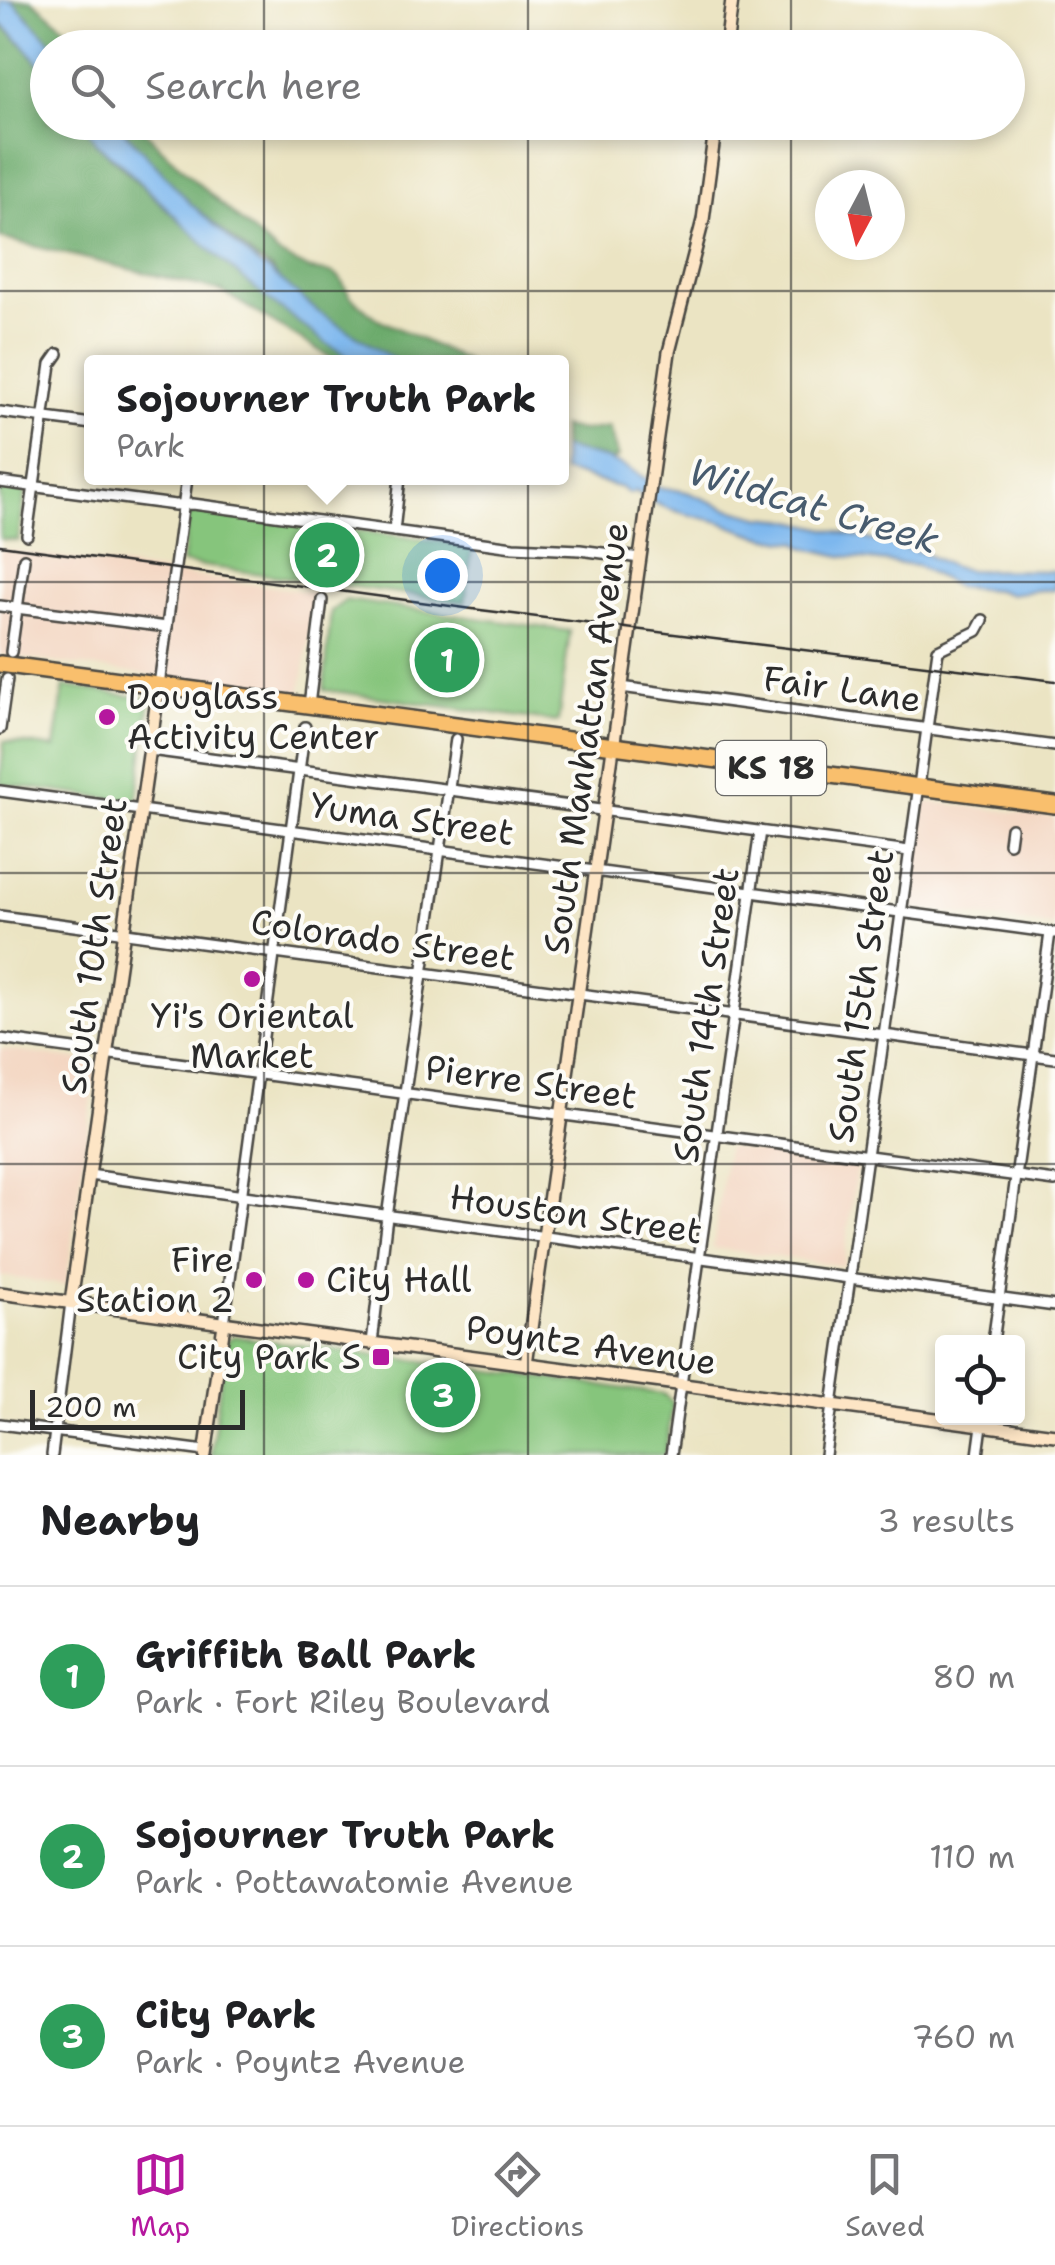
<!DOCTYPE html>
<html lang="en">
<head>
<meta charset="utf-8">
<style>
  :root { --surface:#fff; --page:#f2f2f2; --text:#202124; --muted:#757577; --line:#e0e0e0; --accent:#b5179e }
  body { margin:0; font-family:"Shantell Sans",sans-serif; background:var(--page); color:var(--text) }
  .controls { position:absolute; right:30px; bottom:30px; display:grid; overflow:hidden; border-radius:10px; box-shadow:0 5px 15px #0003 }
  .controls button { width:90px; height:90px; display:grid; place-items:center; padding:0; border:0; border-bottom:2px solid var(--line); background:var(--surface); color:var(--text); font:50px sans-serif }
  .compass { position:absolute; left:815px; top:170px; width:90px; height:90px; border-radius:50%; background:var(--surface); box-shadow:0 5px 15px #0003; rotate:187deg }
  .scale { position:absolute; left:30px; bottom:25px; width:215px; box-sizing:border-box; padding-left:10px; border:5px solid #2b2b2b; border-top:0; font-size:28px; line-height:35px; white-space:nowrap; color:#2b2b2b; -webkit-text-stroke:8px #fdfcf7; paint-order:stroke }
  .you { position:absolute; left:442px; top:575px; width:35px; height:35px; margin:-25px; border:8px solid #fff; border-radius:50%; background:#1a73e8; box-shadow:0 0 0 15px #1a73e833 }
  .badge { display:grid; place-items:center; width:65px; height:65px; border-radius:50%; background:var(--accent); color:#fff; font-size:32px; font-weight:700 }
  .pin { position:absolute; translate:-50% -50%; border:5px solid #fff; box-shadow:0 2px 10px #0006 }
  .popup { position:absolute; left:84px; top:355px; width:485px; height:130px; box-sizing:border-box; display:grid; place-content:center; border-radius:10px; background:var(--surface); filter:drop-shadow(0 2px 8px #0005); font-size:32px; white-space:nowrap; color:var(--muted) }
  .popup b { font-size:38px; color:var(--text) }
  .popup::after { content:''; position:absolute; left:50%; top:100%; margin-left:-20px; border:20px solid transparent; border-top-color:var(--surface) }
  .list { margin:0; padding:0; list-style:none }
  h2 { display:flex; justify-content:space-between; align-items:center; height:130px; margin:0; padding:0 40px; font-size:42px }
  h2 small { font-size:32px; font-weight:400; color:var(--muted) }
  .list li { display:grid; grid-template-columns:65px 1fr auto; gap:30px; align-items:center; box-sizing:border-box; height:180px; padding:0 40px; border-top:2px solid var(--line) }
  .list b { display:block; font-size:38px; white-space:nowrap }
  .list p { margin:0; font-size:32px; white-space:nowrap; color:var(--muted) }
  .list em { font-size:32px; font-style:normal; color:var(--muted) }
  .icon { flex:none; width:55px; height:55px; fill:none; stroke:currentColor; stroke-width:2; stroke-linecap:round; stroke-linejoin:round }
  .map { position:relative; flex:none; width:1055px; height:1455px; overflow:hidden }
  .search { position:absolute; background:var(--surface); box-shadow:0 5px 15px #0003; left:30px; right:30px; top:30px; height:110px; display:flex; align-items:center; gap:25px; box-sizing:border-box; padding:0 35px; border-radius:55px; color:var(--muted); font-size:38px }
  .sheet { height:670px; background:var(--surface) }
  nav { display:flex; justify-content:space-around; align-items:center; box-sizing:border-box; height:140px; border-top:2px solid var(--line); background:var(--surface); font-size:28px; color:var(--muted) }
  nav a { display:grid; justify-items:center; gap:5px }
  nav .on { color:var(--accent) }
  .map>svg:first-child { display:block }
  .built { fill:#f3d4bf }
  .green { fill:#86c57c; stroke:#587854; stroke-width:2.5 }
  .forest { fill:#6caa6c; stroke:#4c6a4c; stroke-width:2.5 }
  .water { fill:#7db7ee; stroke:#54718c; stroke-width:2.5 }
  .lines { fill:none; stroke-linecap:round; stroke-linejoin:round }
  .street-casing { stroke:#484742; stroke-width:14 }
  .secondary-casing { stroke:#484742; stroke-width:16 }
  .highway-casing { stroke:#484742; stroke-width:20 }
  .street { stroke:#fff; stroke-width:9 }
  .secondary { stroke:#fde5c5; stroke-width:11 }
  .highway { stroke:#f9bf6d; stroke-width:15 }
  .rail { stroke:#2b2b2b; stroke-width:2.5 }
  .grid { fill:none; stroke:#2b2b2b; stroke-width:2.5; stroke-opacity:0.55 }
  .poi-dot { fill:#b5179e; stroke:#fdfcf7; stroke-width:4 }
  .labels { text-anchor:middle; stroke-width:8; stroke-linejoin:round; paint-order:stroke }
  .shield { fill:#fdfcf7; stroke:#6a6a68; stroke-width:2.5 }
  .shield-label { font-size:32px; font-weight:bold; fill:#2b2b2b }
  .street-label { font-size:35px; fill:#2b2b2b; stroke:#fdfcf7 }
  .poi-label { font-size:35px; fill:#2b2b2b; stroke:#fdfcf7; text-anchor:start }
  .water-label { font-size:38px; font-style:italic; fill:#485c6f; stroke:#fdfcf7 }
</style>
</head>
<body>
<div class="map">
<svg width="1055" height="1455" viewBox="0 0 1055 1455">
  <rect width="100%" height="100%" fill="#fdfcf7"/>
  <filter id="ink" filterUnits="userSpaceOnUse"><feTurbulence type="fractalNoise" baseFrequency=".01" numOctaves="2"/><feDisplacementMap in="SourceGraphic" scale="20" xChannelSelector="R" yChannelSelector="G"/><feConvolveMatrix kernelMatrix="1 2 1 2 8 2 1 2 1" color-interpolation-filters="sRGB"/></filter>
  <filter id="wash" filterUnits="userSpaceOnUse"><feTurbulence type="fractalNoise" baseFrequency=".0048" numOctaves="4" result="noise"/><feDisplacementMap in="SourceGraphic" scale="40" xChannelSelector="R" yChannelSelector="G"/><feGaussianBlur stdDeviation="2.25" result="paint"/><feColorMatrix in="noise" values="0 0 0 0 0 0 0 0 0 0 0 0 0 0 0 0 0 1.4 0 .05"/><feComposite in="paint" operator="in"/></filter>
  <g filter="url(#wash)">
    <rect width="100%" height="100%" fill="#ebe4c3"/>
    <!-- built -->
    <g class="built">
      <path d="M0,549L316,593L300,695L0,655Z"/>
      <path d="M922,801L1055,817V927L907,907Z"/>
      <path d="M0,1049L97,1062L66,1285L0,1276Z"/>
      <path d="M727,1147L857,1166L843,1266L713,1248Z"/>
    </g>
    <!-- green -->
    <g class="green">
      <path d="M0,484L26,488L18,541L0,539Z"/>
      <path d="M199,509L472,546L465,602L182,563L188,515L192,511Z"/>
      <path d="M346,600L570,631L558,722L324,690L331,611Z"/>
      <path d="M64,686L150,699L137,802L0,784L4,741L55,748Z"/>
      <path d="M233,1336L664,1394L673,1403L665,1455H211L225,1345L228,1340Z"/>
    </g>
    <!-- forest -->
    <g class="forest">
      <path d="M11,0H32L65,27L80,47H56Z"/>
      <path d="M0,24L23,45L47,73L48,122L85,123L96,143C180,221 261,301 358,362H338L221,291L0,238Z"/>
      <path d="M117,123H139L157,144L194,180L278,254L311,270L333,273L340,278L350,296L376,318L469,362H398L317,311L279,280L273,270L256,259L192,205Z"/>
      <path d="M562,427L582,431L609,427L618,457L612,460L562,448Z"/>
    </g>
    <!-- water -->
    <g class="water">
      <path d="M0,0L12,1L56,47L48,48L47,72L22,43L0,23Z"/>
      <path d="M85,123H117L192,205L259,265L270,271L317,311L398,362H358L326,343L264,296L220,259L119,162L96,143Z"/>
      <path d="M562,448L607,459L628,468L659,487L687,492L726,508L760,517L789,520L921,552L953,567L968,570L1055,571V590H1040L1008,594L996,590L957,587L917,566L841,556L803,547L798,542C776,541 758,536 738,529C731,527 723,522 716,521C690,515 657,509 636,491L629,494L622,488L562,471Z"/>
    </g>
  </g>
  <g filter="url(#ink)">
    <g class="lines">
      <!-- street casing -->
      <g class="street-casing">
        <g id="street">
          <path d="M0,412L92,424"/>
          <path d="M0,482L175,505L193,504L513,547L580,550L640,558"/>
          <path d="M394,531L400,478"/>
          <path d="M27,535L51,364L58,354"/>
          <path d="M0,606L167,627"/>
          <path d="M11,652L24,559"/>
          <path d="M159,685L187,478"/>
          <path d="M621,687L1055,746"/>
          <path d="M309,705L322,600"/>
          <path d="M0,729L7,679"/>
          <path d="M150,750L909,851"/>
          <path d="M0,791L1055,933"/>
          <path d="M1009,843L1011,828"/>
          <path d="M0,916L1055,1058"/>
          <path d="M0,1039L1055,1181"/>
          <path d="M89,1175L1055,1306"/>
          <path d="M224,1324L305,727"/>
          <path d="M993,1342L1050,933"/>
          <path d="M372,1343L386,1224L456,739"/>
          <path d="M0,1424L205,1451"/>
          <path d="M52,1455L71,1302"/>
          <path d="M671,1455L760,831"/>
          <path d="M825,1455L938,650L977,631L983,620"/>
          <path d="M978,1455L983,1418"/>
        </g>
      </g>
      <!-- secondary casing -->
      <g class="secondary-casing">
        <g id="secondary">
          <path d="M726,48L732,0"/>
          <path d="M0,1293L1055,1435"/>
          <path d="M71,1302L159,685"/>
          <path d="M526,1364L669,352L703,220L716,122"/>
          <path d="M205,1455L224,1324"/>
        </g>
      </g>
      <!-- highway casing -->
      <g class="highway-casing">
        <path id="highway" d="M0,664L1055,805"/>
      </g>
      <!-- street -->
      <use href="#street" class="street"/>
      <!-- secondary -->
      <use href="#secondary" class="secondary"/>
      <!-- highway -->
      <use href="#highway" class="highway"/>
      <!-- rail -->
      <path class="rail" d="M0,545L480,610L1055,681"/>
    </g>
  </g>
  <!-- grid -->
  <path class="grid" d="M264,0V48M528,0V48M791,0V48M264,122V1455M528,122V1455M791,122V1455M0,291H1055M0,582H1055M0,873H1055M0,1164H1055"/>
  <!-- markers -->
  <g class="poi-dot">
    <circle cx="107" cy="717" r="10"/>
    <circle cx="252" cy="979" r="10"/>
    <circle cx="254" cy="1280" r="10"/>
    <circle cx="306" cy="1280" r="10"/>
    <rect x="371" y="1347" width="20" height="20" rx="5"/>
  </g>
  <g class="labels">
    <!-- shield labels -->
    <rect class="shield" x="716" y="741" width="110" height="54" rx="8"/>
    <g class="shield-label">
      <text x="771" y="779">KS 18</text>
    </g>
    <!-- street labels -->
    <g class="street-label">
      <text transform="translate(842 689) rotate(8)" y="12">Fair Lane</text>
      <text transform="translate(586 738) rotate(-82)" y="12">South Manhattan Avenue</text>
      <text transform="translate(412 819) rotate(8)" y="12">Yuma Street</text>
      <text transform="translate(383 940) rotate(8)" y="12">Colorado Street</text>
      <text transform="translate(94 946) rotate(-82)" y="12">South 10th Street</text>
      <text transform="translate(861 996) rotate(-82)" y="12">South 15th Street</text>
      <text transform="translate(706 1015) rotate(-82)" y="12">South 14th Street</text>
      <text transform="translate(531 1082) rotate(8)" y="12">Pierre Street</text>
      <text transform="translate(576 1214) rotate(8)" y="12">Houston Street</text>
      <text transform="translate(591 1345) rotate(8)" y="12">Poyntz Avenue</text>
    </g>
    <!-- poi labels -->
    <g class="poi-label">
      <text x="127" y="709">Douglass<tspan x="127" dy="40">Activity Center</tspan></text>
      <text x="252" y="1028" text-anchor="middle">Yi's Oriental<tspan x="252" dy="40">Market</tspan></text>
      <text x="234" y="1272" text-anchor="end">Fire<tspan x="234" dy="40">Station 2</tspan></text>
      <text x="326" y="1292">City Hall</text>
      <text x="361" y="1369" text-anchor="end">City Park S</text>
    </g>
    <!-- water labels -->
    <g class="water-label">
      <text transform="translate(814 506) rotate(16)" y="13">Wildcat Creek</text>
    </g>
  </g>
</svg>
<div class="controls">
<button><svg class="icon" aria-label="locate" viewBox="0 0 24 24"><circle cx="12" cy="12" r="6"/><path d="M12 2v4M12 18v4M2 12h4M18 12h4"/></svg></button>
</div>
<svg class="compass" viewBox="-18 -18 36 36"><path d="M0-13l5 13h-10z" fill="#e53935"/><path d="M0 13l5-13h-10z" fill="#757577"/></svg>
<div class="scale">200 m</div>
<div class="you"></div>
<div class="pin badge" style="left:447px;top:660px;background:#2e9e5b">1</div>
<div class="pin badge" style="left:327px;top:555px;background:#2e9e5b">2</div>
<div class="popup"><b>Sojourner Truth Park</b>Park</div>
<div class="pin badge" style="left:443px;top:1395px;background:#2e9e5b">3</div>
<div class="search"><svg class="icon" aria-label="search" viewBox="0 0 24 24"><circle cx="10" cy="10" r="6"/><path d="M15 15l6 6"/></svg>Search here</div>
</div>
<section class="sheet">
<h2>Nearby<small>3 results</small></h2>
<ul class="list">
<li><span class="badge" style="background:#2e9e5b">1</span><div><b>Griffith Ball Park</b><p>Park · Fort Riley Boulevard</p></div><em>80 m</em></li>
<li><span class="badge" style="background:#2e9e5b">2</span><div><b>Sojourner Truth Park</b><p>Park · Pottawatomie Avenue</p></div><em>110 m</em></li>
<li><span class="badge" style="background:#2e9e5b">3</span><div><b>City Park</b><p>Park · Poyntz Avenue</p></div><em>760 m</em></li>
</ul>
</section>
<nav>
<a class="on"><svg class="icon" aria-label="map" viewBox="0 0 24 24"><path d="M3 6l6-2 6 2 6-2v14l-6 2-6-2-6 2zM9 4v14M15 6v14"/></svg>Map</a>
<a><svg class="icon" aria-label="directions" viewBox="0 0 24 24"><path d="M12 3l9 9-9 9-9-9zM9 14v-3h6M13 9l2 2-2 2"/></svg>Directions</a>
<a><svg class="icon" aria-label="saved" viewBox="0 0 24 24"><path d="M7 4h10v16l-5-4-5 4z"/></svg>Saved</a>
</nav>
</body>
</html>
